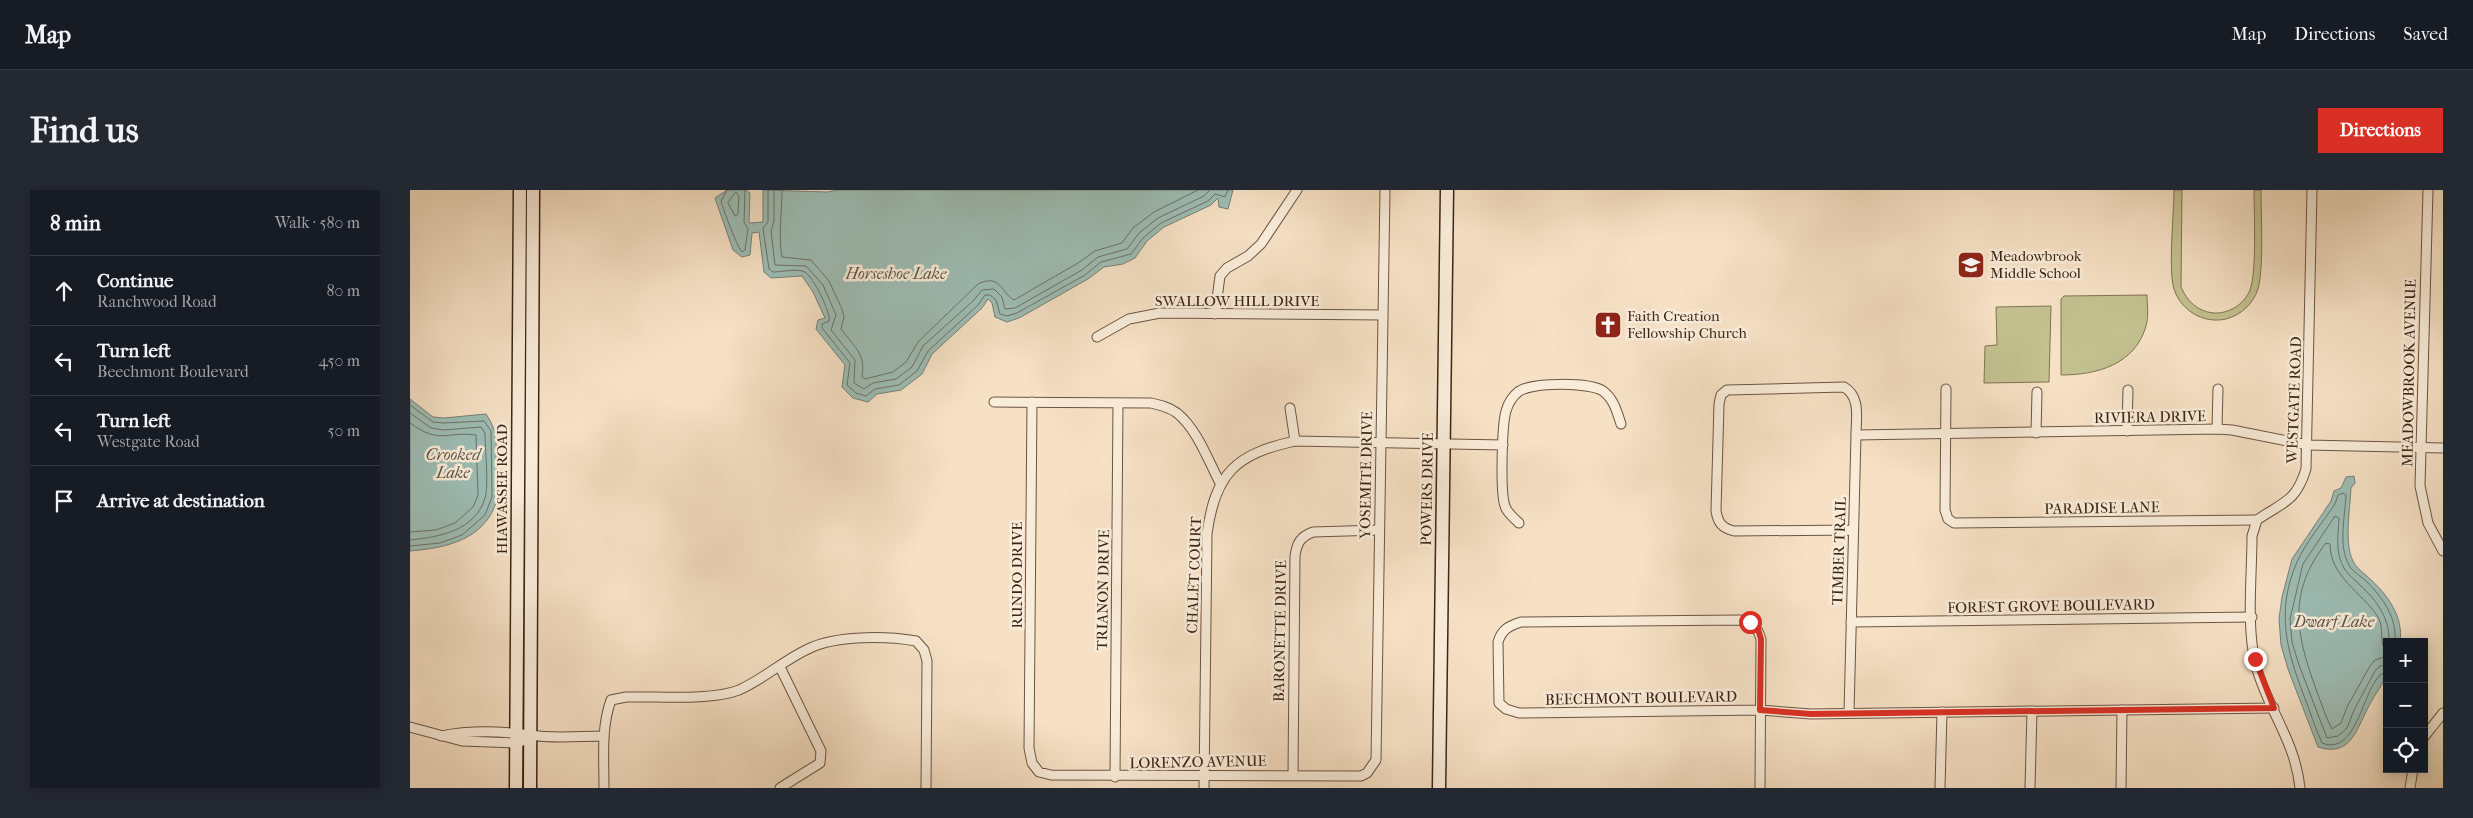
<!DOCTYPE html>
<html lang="en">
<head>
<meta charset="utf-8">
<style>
  :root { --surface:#171b24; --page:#242831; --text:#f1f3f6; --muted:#9ea1a6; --line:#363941; --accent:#d93025 }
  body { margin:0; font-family:"IM FELL French Canon",serif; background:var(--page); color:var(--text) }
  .controls { position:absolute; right:15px; bottom:15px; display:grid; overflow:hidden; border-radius:0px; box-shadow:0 2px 12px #0003 }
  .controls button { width:45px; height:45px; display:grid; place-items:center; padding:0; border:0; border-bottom:1px solid var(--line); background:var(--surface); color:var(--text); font:25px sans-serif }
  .stop { position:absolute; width:15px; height:15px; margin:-11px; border:4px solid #d93025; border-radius:50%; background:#fff }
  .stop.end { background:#d93025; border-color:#fff; box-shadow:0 1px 5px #0008 }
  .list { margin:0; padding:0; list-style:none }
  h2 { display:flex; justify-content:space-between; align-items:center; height:65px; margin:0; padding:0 20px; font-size:21px }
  h2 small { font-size:16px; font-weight:400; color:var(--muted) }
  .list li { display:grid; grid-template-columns:32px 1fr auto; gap:15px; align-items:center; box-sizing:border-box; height:70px; padding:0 20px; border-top:1px solid var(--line) }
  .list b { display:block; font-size:19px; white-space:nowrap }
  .list p { margin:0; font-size:16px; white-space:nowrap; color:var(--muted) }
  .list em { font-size:16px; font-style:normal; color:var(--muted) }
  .icon { flex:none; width:28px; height:28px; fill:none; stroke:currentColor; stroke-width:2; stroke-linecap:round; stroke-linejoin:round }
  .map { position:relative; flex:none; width:2033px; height:598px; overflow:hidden; border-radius:0px }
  header { display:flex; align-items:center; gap:30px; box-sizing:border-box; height:70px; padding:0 25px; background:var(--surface); border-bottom:1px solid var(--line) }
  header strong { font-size:24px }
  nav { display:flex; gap:28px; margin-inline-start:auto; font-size:18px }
  .intro { display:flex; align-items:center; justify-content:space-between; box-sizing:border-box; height:120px; padding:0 30px }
  h1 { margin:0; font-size:35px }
  .button { padding:12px 22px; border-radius:0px; background:var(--accent); color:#fff; font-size:18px; font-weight:700 }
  main { display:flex; gap:30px; padding:0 30px }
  aside { flex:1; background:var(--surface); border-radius:0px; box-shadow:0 2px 12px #0003 }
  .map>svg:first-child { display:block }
  .green { fill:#c3c190; stroke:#807353 }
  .water { fill:#9dbdb5; stroke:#778075 }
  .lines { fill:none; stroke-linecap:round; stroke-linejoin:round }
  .shore { stroke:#6d7166; stroke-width:1 }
  .street-casing { stroke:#6b5442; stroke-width:11 }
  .secondary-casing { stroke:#3d2516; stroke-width:15 }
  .street { stroke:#f9ecd9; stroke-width:9 }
  .secondary { stroke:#f9ecd9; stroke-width:12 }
  .route { stroke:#d93025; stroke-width:6 }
  .labels { text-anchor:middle; stroke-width:5; stroke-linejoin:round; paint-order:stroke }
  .poi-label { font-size:15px; fill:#3d2516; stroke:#f9ecd9; text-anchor:start }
  .street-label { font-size:15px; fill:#3d2516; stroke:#f9ecd9 }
  .water-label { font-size:16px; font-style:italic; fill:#5a5346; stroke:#f9ecd9 }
</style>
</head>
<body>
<header>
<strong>Map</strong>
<nav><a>Map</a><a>Directions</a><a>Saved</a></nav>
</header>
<div class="intro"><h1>Find us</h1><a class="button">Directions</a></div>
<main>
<aside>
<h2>8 min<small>Walk · 580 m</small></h2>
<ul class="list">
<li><svg class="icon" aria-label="ahead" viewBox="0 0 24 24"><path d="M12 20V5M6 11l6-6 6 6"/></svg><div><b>Continue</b><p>Ranchwood Road</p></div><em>80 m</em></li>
<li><svg class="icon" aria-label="left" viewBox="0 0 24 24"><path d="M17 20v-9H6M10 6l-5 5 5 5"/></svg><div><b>Turn left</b><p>Beechmont Boulevard</p></div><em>450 m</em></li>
<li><svg class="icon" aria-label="left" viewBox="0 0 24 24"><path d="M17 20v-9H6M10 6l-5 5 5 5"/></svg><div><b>Turn left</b><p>Westgate Road</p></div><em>50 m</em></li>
<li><svg class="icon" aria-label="arrive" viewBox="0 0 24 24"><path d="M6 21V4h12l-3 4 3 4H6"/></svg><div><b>Arrive at destination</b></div></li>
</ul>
</aside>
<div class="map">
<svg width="2033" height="598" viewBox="0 0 2033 598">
  <rect width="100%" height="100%" fill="#f6e1c5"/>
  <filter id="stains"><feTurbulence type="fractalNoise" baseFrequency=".004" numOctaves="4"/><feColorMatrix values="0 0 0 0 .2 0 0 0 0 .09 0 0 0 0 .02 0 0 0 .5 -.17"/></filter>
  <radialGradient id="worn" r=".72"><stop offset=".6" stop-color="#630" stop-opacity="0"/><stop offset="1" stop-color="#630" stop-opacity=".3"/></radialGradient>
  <!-- green -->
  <g class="green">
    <path d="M1764,0H1772L1771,97C1777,111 1787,121 1803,123C1818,124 1834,115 1840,100C1847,81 1844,23 1844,0H1851C1851,25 1854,78 1848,99C1843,114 1831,125 1816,129C1794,134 1771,121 1764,99C1758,79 1764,24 1764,0Z"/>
    <path d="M1737,105C1737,115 1739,126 1736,136C1725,175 1686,185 1651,185V109L1654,106Z"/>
    <path d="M1641,116L1639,192L1574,193L1575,156L1587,155L1586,117Z"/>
  </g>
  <!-- water -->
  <g class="water">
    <path d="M317,0H336L340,3L339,33L353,32V0L417,2L428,0H823L818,19L809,17L808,8L801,15L754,37L737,51L725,68L713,74L694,77L678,89L609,128L597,132L585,127L582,113L578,109L572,118L522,164L512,184L491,200L467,204L458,212L443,208L432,197L435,175L406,139L408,130L415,128L403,102L392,86L361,88L354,82L349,42L342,43L340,65L332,67L323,60L305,8Z"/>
    <path d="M0,209L23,227L34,228L76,224C89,243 86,254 86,276C87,286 90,300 87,310C75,350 36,358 0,361Z"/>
    <path d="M1944,286L1945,293L1941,298C1940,318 1934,354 1943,371C1946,378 1954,383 1959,388C1977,404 1994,427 1990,452H1977C1977,461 1979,474 1977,483C1974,493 1965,504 1960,514C1947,537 1942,568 1908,557L1878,479L1871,455L1869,429L1872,407L1882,369L1921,311L1924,301L1931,298L1936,287Z"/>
  </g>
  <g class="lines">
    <!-- shore -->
    <g class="shore">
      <path d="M317,0L311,11C313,19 328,59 332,62L335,60L338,39L334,32L335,0"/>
      <path d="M358,0V32L353,38L359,79L363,82C371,82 388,78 395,82C403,87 421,122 419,131L412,134V138L440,173L437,195L446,203L456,206L465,199L489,195L507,181L518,161L568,115L575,105H580L586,110L590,124L597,126L607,123L675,85L691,72L721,64L733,48L751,33L798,11L805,4L815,7L818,0"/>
      <path d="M364,0V31L361,41L365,75L396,76L413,95L426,125L421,140L445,170L444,193L454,199L463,193L486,189L502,177L513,156L563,111L572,100L584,99L592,107L595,119L605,118L672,80L688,67L717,59L729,43L748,28L794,6L800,0"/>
      <path d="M372,0C372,23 368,44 372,67L401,70L419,91L432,119L434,127L431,139C444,157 456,163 452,187L455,189L483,182L496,172L508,152L568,94C591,83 591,103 604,110L668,73L685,61L712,53L723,38L744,22L788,0"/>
      <path d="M326,2L329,6L328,24L325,26L318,13Z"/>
      <path d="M0,215L23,232L34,233L74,231L81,241L82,307L75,325L52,345L30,353L0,356"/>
      <path d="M0,223L21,238L34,240L71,237L75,243C75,258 79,295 75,308C65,341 29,347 0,350"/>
      <path d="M0,233C30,255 36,241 66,245L68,305L63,317L45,333L26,340L0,342"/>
      <path d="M1977,464C1968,453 1975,439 1968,427C1952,402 1920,387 1920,354L1916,353C1877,403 1886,444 1906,499C1911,512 1915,526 1922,539L1931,533L1937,517L1960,476L1965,470L1977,466"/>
      <path d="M1977,475L1970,476L1965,481L1944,520L1937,538L1928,546L1917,548L1889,475L1882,452L1880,429L1893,374L1925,326L1929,328C1928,345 1925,363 1934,378C1937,384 1945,390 1950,395C1967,411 1980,428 1979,452"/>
      <path d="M1977,482C1953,484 1951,568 1912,553C1905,538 1900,521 1894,506C1876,459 1866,420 1887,372C1896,352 1913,332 1925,314L1928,305L1933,303L1936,305C1935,326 1928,356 1939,375C1942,381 1950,386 1956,391C1973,408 1987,427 1985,452"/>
    </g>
    <!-- street casing -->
    <g class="street-casing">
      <g id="street">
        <path d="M2018,0L2010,296L2018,333L2033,361"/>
        <path d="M805,124L810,86L817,78L838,66L851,54L887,0"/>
        <path d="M687,147L719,129L750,123L972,125"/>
        <path d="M1536,199L1535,320L1538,329L1544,333L1847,330"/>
        <path d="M584,212L741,213C750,215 759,217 767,223C787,239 798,270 810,293"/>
        <path d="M622,212L619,558L622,573L629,582L641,585L951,586L957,583L966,570L975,0"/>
        <path d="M880,218L885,251"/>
        <path d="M1807,239L1808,199"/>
        <path d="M1717,241L1718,200"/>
        <path d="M1626,243L1627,202"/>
        <path d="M1446,245L1807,239L1822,240L1898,255L2033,258"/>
        <path d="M1109,333C1104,328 1097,323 1095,316C1090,303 1092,234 1096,221C1098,214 1102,207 1108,202C1120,192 1180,192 1193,201C1204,209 1207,222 1211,234"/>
        <path d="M1441,432L1842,427"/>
        <path d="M1439,523L1446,245C1446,228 1451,207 1434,197L1317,200L1311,205L1309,214L1306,321C1308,333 1312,338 1324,341L1443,340"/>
        <path d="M0,537L52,551L107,553L112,551"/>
        <path d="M31,546C61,540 90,541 120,545C144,549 171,546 194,546"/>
        <path d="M2014,547L2033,523"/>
        <path d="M883,585L885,366C887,353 890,347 903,342L969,340"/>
        <path d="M705,587L708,213"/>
        <path d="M194,598C194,569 191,537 201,510L216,507C247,506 301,511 329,500C354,489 374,470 398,459C426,445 476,446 506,451L514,460L517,471L516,598"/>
        <path d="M370,598L410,573L411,561L370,477"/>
        <path d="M794,598L797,344C805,283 826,264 885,251L1093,255"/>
        <path d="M1350,598L1351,449C1347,436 1342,433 1330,430L1111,432C1099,436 1092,439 1088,452L1089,513L1096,519L1109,523L1350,520L1401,524L1864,518"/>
        <path d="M1530,598L1532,522"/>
        <path d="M1620,598L1622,521"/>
        <path d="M1711,598L1712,520"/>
        <path d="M1890,598C1885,550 1858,520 1846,476C1836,437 1842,387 1842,346L1847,330C1873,312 1886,312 1896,279L1902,0"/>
        <path d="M2000,598L2003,579"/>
      </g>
    </g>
    <!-- secondary casing -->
    <g class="secondary-casing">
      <g id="secondary">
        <path d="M106,598L110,0"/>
        <path d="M120,598L123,0"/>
        <path d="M1029,598L1037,0"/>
      </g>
    </g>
    <!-- street -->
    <use href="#street" class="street"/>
    <!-- secondary -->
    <use href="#secondary" class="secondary"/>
  </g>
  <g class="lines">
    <!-- route -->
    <path class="route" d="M1340,432L1348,439L1351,449L1350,520L1401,524L1864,518L1845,469"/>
  </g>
  <!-- icons -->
  <defs>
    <g id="school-square" transform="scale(1.4375)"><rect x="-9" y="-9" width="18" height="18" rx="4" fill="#8f2418" stroke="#f9ecd9"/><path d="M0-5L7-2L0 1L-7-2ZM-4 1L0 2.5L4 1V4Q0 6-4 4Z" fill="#fff"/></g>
    <g id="church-square" transform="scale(1.4375)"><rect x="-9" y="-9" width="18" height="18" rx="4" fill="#8f2418" stroke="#f9ecd9"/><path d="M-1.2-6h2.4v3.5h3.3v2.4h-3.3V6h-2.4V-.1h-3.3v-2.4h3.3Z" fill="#fff"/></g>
  </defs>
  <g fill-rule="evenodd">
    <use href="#school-square" x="1561" y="75"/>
    <use href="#church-square" x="1198" y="135"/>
  </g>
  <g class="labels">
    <!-- poi labels -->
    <g class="poi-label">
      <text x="1580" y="71">Meadowbrook<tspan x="1580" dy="17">Middle School</tspan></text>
      <text x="1217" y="131">Faith Creation<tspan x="1217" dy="17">Fellowship Church</tspan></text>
    </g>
    <!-- street labels -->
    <g class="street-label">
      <text x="827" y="116">SWALLOW HILL DRIVE</text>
      <text transform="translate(1999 183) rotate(-89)" y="5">MEADOWBROOK AVENUE</text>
      <text transform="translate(1884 210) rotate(-88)" y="5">WESTGATE ROAD</text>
      <text transform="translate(1740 227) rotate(-1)" y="5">RIVIERA DRIVE</text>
      <text transform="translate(956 285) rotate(-89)" y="5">YOSEMITE DRIVE</text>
      <text transform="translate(92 299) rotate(-90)" y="5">HIAWASSEE ROAD</text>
      <text transform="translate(1017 299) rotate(-89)" y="5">POWERS DRIVE</text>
      <text transform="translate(1692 318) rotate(-1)" y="5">PARADISE LANE</text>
      <text transform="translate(1429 361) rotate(-88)" y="5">TIMBER TRAIL</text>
      <text transform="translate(607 385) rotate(-90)" y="5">RUNDO DRIVE</text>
      <text transform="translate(784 385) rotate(-88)" y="5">CHALET COURT</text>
      <text transform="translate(693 400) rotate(-89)" y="5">TRIANON DRIVE</text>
      <text transform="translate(1641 416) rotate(-1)" y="5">FOREST GROVE BOULEVARD</text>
      <text transform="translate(870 441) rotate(-89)" y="5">BARONETTE DRIVE</text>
      <text transform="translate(1231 508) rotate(-1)" y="5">BEECHMONT BOULEVARD</text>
      <text transform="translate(788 572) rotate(-1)" y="5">LORENZO AVENUE</text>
    </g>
    <!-- water labels -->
    <g class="water-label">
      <text x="486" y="89">Horseshoe Lake</text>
      <text x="43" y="270">Crooked<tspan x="43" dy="18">Lake</tspan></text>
      <text x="1924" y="437">Dwarf Lake</text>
    </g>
  </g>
  <rect width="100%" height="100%" filter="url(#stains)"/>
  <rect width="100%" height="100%" fill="url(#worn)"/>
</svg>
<div class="controls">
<button>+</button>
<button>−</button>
<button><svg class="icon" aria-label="locate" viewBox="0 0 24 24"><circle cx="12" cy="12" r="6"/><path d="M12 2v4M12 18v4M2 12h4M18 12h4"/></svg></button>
</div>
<div class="stop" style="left:1340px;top:432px"></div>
<div class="stop end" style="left:1845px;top:469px"></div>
</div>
</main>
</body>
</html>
